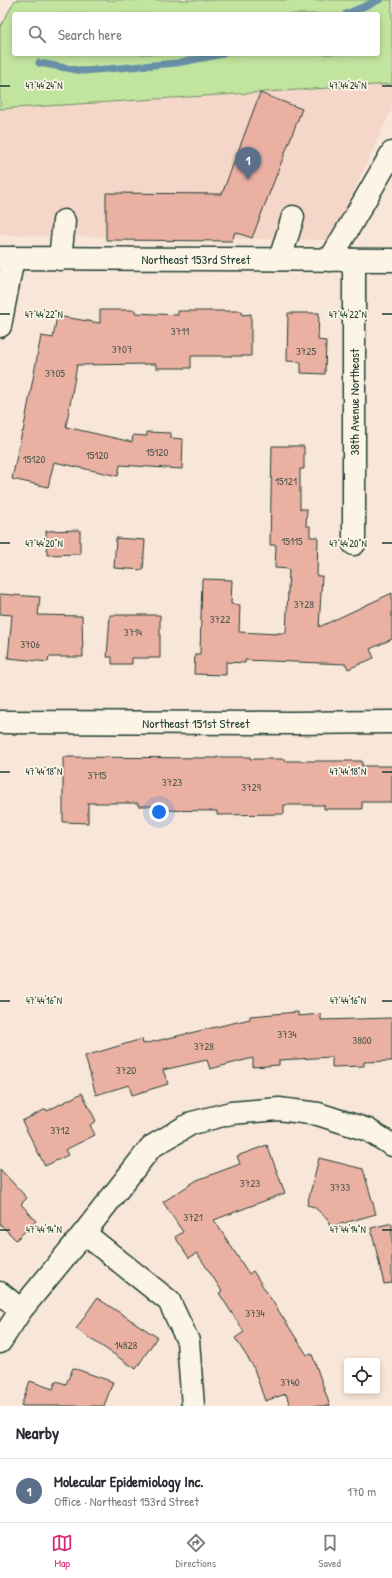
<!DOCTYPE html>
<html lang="en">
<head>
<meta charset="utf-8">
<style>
  :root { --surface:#fff; --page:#f2f2f3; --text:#2b2b33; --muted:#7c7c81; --line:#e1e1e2; --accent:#db2777 }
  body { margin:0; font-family:"Patrick Hand",sans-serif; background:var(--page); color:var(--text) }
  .controls { position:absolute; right:12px; bottom:12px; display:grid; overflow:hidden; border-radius:4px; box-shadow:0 2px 6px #0003 }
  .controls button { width:36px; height:36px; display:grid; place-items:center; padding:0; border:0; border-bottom:1px solid var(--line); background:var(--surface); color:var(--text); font:20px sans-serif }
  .you { position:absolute; left:159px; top:812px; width:14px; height:14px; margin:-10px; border:3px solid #fff; border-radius:50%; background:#1a73e8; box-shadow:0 0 0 6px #1a73e833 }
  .badge { display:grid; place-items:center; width:26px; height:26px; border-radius:50%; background:var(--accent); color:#fff; font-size:13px; font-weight:700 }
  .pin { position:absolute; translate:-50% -33px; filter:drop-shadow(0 1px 2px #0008) }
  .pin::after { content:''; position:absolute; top:21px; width:14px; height:12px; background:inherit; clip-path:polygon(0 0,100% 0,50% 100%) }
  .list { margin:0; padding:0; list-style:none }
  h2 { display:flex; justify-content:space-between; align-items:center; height:52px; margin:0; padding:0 16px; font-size:17px }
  h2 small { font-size:13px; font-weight:400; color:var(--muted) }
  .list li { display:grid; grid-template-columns:26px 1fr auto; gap:12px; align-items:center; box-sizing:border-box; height:64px; padding:0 16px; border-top:1px solid var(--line) }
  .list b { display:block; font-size:15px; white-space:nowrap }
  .list p { margin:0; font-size:13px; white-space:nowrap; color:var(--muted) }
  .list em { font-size:13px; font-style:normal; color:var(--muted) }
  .icon { flex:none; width:22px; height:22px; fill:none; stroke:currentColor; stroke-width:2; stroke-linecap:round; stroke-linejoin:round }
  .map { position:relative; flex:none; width:392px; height:1406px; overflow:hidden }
  .search { position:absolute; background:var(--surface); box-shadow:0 2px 6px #0003; left:12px; right:12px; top:12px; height:44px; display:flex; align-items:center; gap:10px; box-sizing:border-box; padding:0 14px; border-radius:4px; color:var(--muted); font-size:15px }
  .sheet { height:116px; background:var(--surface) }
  nav { display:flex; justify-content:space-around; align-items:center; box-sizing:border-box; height:56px; border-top:1px solid var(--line); background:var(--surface); font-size:11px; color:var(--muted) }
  nav a { display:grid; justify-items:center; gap:2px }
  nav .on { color:var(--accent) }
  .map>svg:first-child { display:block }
  .built { fill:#f4d7c8 }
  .green { fill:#c1e49e; stroke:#709069; fill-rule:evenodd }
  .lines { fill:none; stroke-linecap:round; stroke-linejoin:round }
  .stream { stroke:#6790a7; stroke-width:7 }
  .building { fill:#eab1a3; stroke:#1f3d34 }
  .minor-casing { stroke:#1f3d34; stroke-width:25 }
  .minor { stroke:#fcf5e5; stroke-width:22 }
  .ticks { fill:none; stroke:#1f3d34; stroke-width:1.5 }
  .labels { text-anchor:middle; stroke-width:3.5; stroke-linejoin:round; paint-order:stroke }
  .number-label { font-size:11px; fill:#525a50 }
  .street-label { font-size:13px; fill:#1f3d34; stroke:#fcf5e5 }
  .ticks-label { font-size:10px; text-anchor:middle; fill:#1f3d34; stroke:#fcf5e5; stroke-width:3.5; stroke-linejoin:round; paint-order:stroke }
</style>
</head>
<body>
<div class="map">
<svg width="392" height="1406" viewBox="0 0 392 1406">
  <rect width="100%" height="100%" fill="#f8e7d8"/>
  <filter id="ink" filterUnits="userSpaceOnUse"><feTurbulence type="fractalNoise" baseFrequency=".025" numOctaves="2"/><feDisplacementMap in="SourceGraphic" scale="8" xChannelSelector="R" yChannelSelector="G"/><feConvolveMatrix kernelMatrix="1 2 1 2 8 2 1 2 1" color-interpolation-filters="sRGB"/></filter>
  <g filter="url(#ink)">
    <!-- built -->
    <path class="built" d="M392,83V109L331,240L0,235V108Z"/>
    <!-- green -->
    <path class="green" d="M15,0H392V84L0,109V27ZM14,14H378V54H14Z"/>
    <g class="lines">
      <!-- stream -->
      <g class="stream">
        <path d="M346,14L379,0"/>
        <path d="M39,63L83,71L177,63L223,54"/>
      </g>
    </g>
    <!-- building -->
    <g class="building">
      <path d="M260,93L302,109L252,238L235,232L232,241L106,240V193L222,194Z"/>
      <path d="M100,310H135V313L178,315V311H242V315L251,314V356H191V368H156V364L77,365L66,427L132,442L133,435L147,436V432L171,433V438L183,439L182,469L120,465L118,476L54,462L48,487L12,479L22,432H23L41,336L53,338L57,316L100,323Z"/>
      <path d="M288,313H319L318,340L326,341L325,374L301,373V362L287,361Z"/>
      <path d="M272,446H304V469H300V509H307L306,526H310V537H318L317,576H322L319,627L392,593V639L370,649L374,658L348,669L346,664L245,660V663L226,662V675L194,674L195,654H200L202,579L232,580L231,604L240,605L239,632L277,634V633H286L289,569L275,568L276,545H270Z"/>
      <path d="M80,530V554L47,555L46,531Z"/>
      <path d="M116,538L145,540L143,570L114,568Z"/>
      <path d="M0,594L40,597L38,615L82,616L83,657H49L48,662L8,658L12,615L0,614Z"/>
      <path d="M110,615H160V658H132V664H112V657H107Z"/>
      <path d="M63,757L217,758V757H250V759H284V761H362V766H392V802H362V809H324V805H284V814L217,815V811L156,810V806H138V803H88V823L63,822Z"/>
      <path d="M298,1012V1016L321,1014V1020L392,1018V1061L364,1062V1066L332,1067V1057L279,1060V1065L253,1067V1058L210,1069L207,1060L163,1070L168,1084L132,1095L129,1085L96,1095L85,1056L142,1039L143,1044L250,1019V1016Z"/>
      <path d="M82,1093L96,1121L90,1125L95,1135L65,1150L68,1155L45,1166L22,1121L46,1109L47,1111Z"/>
      <path d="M267,1145L285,1193L214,1220L249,1274L253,1271L307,1355L312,1354L330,1406H290L286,1394L265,1401L253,1366L235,1338L244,1332L219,1293L222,1291L197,1253L189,1258L175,1237L183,1232L163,1202L197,1180L240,1164L237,1156Z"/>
      <path d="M319,1158L363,1169L376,1214L330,1227L328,1219L314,1207L307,1205Z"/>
      <path d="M0,1169L27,1198L21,1204L36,1221L16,1240L0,1224Z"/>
      <path d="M392,1223V1283L384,1284L371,1228Z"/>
      <path d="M97,1298L157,1337L136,1369L76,1329Z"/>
      <path d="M73,1368L113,1382L104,1406H21L30,1381L53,1389L56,1381L66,1384Z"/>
    </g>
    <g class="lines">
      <!-- minor casing -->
      <g class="minor-casing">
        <g id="minor">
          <path d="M0,258L392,260"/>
          <path d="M60,259L64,221"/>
          <path d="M280,259L293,217"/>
          <path d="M330,260L392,153"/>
          <path d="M354,260V544"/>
          <path d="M0,326L13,258"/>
          <path d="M0,722L292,723L392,722"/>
          <path d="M84,1233L169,1301L188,1341L193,1406"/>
          <path d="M0,1293L21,1310"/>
          <path d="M0,1342L21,1310L84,1233L151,1147L192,1123L231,1113L279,1109L318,1114L368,1130L392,1145"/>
        </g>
      </g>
      <!-- minor -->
      <use href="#minor" class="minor"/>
    </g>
  </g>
  <!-- ticks -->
  <path class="ticks" d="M0,86H10M382,86H392M0,314H10M382,314H392M0,543H10M382,543H392M0,772H10M382,772H392M0,1001H10M382,1001H392M0,1230H10M382,1230H392"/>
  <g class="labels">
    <!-- number labels -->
    <g class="number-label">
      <text x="180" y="335">3711</text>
      <text x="122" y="353">3707</text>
      <text x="306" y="355">3725</text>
      <text x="55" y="377">3705</text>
      <text x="157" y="456">15120</text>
      <text x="97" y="459">15120</text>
      <text x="34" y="463">15120</text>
      <text x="286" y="485">15121</text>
      <text x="292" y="545">15115</text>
      <text x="304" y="608">3728</text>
      <text x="220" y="623">3722</text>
      <text x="133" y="636">3714</text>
      <text x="30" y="648">3706</text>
      <text x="97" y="779">3715</text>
      <text x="172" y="786">3723</text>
      <text x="251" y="791">3729</text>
      <text x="287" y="1038">3734</text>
      <text x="362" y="1044">3800</text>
      <text x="204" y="1050">3728</text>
      <text x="126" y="1074">3720</text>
      <text x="60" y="1134">3712</text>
      <text x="250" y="1187">3723</text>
      <text x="340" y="1191">3733</text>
      <text x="193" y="1221">3721</text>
      <text x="255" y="1317">3734</text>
      <text x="126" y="1349">14828</text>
      <text x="290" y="1386">3740</text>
    </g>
    <!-- street labels -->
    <g class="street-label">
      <text x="196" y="264">Northeast 153rd Street</text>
      <text transform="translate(354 402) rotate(-90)" y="5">38th Avenue Northeast</text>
      <text x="196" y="728">Northeast 151st Street</text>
    </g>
  </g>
  <g class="ticks-label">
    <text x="44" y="89">47°44'24"N</text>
    <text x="348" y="89">47°44'24"N</text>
    <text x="44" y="318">47°44'22"N</text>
    <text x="348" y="318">47°44'22"N</text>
    <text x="44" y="547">47°44'20"N</text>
    <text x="348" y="547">47°44'20"N</text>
    <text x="44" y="775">47°44'18"N</text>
    <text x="348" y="775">47°44'18"N</text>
    <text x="44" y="1004">47°44'16"N</text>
    <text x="348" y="1004">47°44'16"N</text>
    <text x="44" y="1233">47°44'14"N</text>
    <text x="348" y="1233">47°44'14"N</text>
  </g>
</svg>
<div class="controls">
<button><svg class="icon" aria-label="locate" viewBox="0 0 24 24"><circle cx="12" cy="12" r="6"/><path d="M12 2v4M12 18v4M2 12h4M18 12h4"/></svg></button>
</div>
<div class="you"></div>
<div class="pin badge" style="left:248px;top:180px;background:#5c6f8a">1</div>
<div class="search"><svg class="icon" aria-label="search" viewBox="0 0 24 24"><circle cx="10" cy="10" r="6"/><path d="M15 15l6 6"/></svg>Search here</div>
</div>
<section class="sheet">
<h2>Nearby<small></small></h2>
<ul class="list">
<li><span class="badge" style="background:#5c6f8a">1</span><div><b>Molecular Epidemiology Inc.</b><p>Office · Northeast 153rd Street</p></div><em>170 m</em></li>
</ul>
</section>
<nav>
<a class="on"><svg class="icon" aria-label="map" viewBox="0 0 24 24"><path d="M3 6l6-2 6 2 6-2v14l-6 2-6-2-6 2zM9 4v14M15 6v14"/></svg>Map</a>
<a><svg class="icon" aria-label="directions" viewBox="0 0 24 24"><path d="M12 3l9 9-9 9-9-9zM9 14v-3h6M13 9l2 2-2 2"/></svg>Directions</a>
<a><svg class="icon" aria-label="saved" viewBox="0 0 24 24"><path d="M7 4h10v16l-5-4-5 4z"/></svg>Saved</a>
</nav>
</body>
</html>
